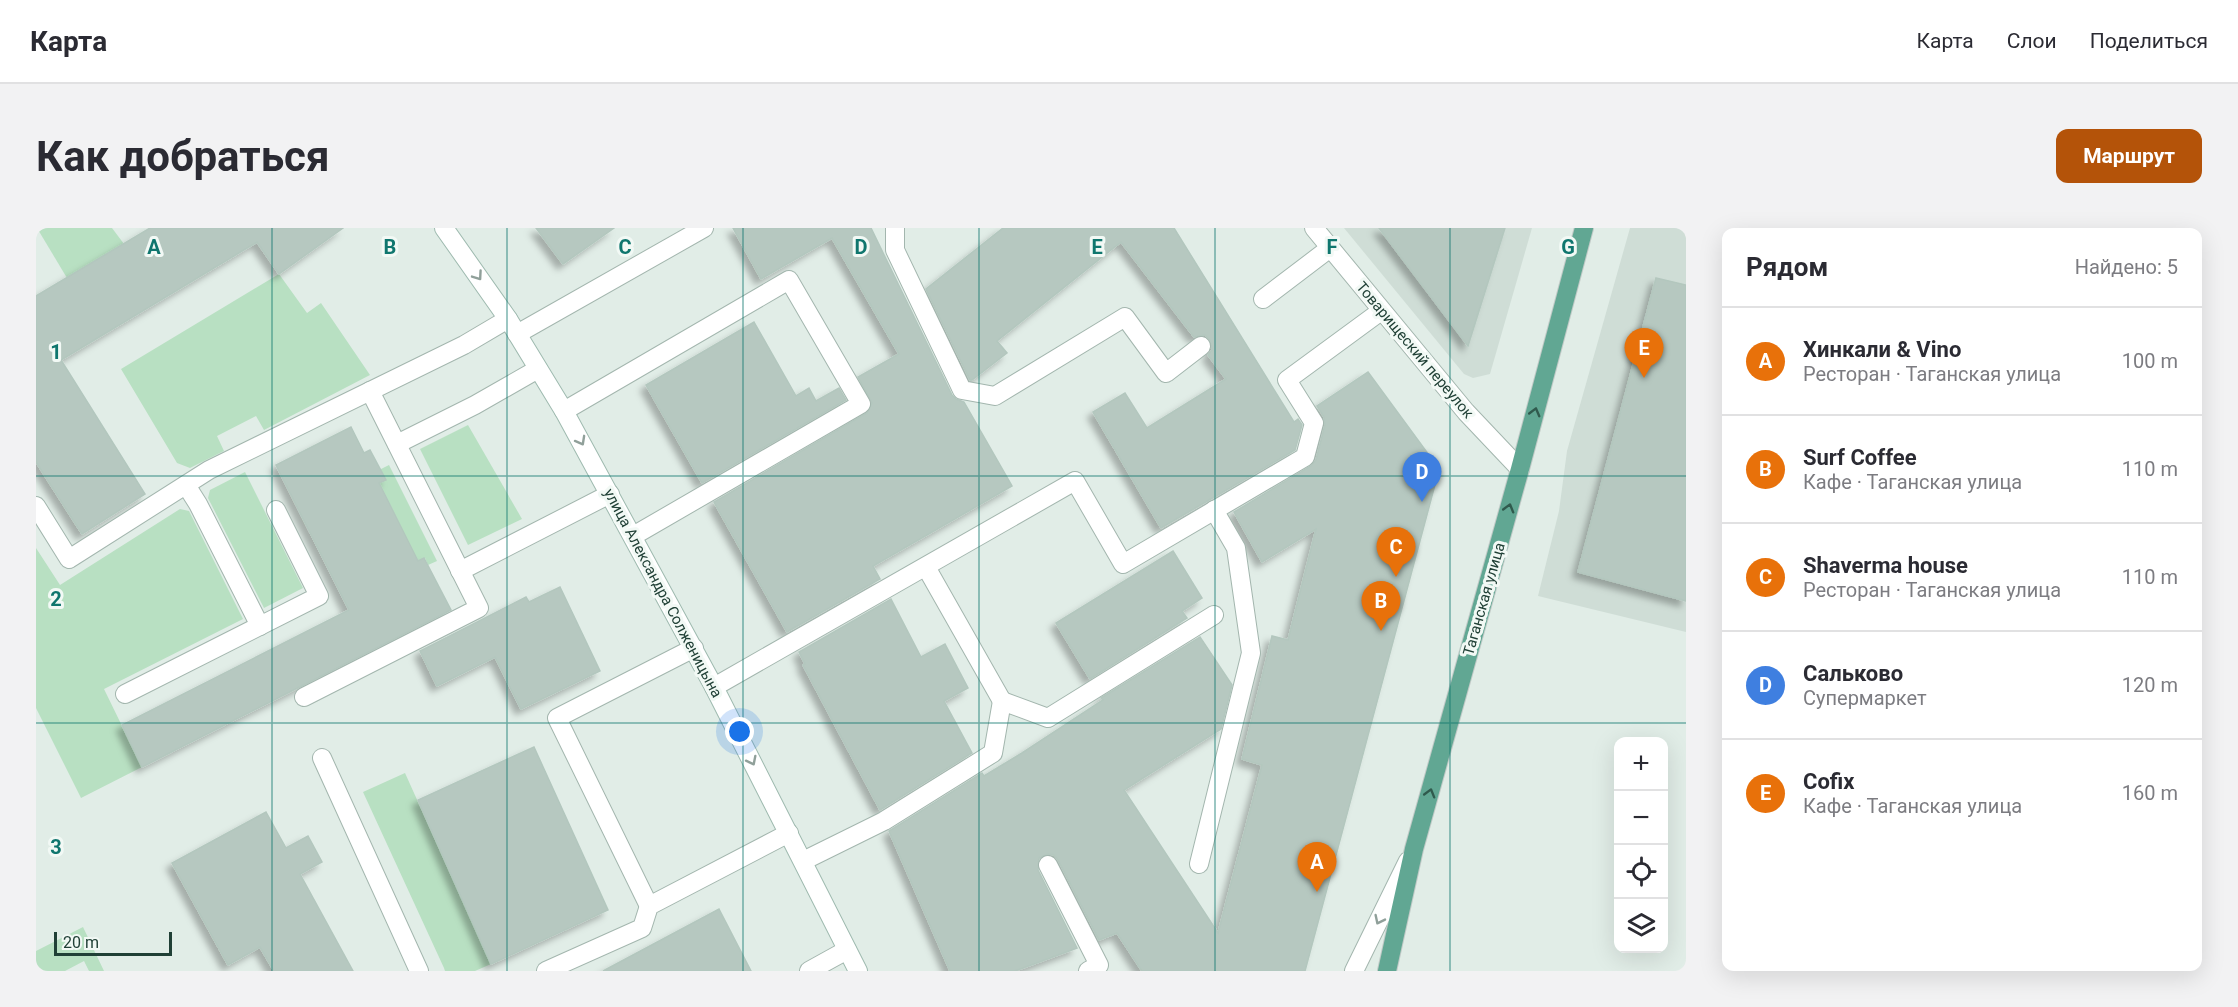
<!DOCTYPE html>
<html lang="ru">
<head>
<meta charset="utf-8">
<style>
  :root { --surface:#fff; --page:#f2f2f3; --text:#2b2b33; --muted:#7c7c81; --line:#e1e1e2; --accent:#b45309 }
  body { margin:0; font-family:Roboto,sans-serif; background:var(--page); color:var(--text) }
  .controls { position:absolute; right:18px; bottom:18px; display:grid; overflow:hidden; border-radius:12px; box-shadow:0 6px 24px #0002 }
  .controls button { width:54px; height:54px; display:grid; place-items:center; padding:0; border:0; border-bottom:2px solid var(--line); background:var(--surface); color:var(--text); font:30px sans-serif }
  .scale { position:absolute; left:18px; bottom:15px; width:118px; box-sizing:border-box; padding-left:6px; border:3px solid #204036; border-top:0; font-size:16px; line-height:21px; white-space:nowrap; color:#204036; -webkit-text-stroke:4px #f2f9f5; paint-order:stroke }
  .you { position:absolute; left:704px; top:504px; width:21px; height:21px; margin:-15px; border:4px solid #fff; border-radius:50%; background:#1a73e8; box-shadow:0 0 0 9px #1a73e833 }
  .badge { display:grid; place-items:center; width:39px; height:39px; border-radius:50%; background:var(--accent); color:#fff; font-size:20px; font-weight:700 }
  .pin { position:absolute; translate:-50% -50px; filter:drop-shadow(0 2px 3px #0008) }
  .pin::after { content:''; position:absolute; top:32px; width:21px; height:18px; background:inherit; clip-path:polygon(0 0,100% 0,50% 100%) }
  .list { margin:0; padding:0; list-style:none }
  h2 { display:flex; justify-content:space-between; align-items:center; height:78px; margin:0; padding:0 24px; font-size:26px }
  h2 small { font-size:20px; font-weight:400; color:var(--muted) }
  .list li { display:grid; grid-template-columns:39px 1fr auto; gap:18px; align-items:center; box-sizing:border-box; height:108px; padding:0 24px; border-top:2px solid var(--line) }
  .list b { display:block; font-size:22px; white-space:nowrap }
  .list p { margin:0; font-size:20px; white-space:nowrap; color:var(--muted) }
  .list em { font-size:20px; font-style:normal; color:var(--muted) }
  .icon { flex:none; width:33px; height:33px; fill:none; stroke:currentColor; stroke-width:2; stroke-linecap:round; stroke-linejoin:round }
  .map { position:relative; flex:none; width:1650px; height:743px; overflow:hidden; border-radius:12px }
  header { display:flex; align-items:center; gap:36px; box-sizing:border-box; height:84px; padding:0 30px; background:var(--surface); border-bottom:2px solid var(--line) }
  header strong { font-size:28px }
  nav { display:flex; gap:33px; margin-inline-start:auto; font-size:21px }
  .intro { display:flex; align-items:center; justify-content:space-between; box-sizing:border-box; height:144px; padding:0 36px }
  h1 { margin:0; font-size:42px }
  .button { padding:15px 27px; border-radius:12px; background:var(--accent); color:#fff; font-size:21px; font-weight:700 }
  main { display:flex; gap:36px; padding:0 36px }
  aside { flex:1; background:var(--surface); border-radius:12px; box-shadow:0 6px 24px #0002 }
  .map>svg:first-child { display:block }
  .built { fill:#cfddd6 }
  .green { fill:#b8e0c2 }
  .building { fill:#b6c8c0; stroke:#b3c7be; stroke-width:1.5; filter:url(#shadow) }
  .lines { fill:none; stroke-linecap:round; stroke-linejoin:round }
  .service-casing { stroke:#a3b6ae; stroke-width:20 }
  .minor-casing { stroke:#a3b6ae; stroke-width:20 }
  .tertiary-casing { stroke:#a3b6ae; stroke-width:20 }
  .secondary-casing { stroke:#9ebaaf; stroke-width:20 }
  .primary-casing { stroke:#c1cac7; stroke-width:20 }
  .service { stroke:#fff; stroke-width:18 }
  .minor { stroke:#fff; stroke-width:18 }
  .tertiary { stroke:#fff; stroke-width:18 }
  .secondary { stroke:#fff; stroke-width:18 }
  .primary { stroke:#61a793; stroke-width:18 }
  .oneway { stroke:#90a09a }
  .oneway2 { stroke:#305a4d }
  .grid { fill:none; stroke:#0f766e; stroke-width:1.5; stroke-opacity:0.55 }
  .labels { text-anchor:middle; stroke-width:6; stroke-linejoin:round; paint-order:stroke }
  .street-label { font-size:15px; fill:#204036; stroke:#f2f9f5 }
  .grid-label { font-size:20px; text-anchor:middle; font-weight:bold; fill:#0f766e; stroke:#f2f9f5; stroke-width:6; stroke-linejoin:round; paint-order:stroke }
</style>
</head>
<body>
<header>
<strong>Карта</strong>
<nav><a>Карта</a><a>Слои</a><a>Поделиться</a></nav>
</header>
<div class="intro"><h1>Как добраться</h1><a class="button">Маршрут</a></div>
<main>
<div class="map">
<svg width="1650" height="743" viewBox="0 0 1650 743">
  <defs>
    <filter id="shadow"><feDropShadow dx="-5.5" dy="5.5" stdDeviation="3" flood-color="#0004"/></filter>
  </defs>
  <rect width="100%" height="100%" fill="#e1ede7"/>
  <!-- built -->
  <g class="built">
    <path d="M1308,0H1496L1454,146L1437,150L1428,146Z"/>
    <path d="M1594,0H1650V404L1502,368L1523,283L1531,223Z"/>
  </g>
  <!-- green -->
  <g class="green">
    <path d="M1,0H76L88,16L31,50Z"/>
    <path d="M243,46L271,85L285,75L334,147L228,202L220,188L181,208L188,223L154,240L141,235L85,141Z"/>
    <path d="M432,197L486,291L432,317L384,221Z"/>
    <path d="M353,237L401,333L392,337L389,330L382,333L343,255L349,252L343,242Z"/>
    <path d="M209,244L267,360L228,380L172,270L174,262Z"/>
    <path d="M144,281L153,283L207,391L68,461L106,539L45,570L0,480V320L24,357Z"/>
    <path d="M369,545L455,736L439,743H409L408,740L327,564Z"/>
    <path d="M47,699L68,743H53L48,733L29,743H0V723Z"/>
  </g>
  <!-- building -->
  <g class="building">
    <path d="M114,0H307L243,46L221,14L25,132L109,266L46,306L0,234V68Z"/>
    <path d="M500,0H578L527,36Z"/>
    <path d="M697,0H835L916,167L920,171L928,174L976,258L837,338L844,351L751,404L678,274L831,185L836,175L822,149L863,126L796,10L725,51Z"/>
    <path d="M967,0H1138L1258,194L1262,191L1266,197L1259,222L1125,300L1057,184L1089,165L1111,200L1190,151L1172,127L1176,122L1174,112L1169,107L1158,109L1085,14L961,113L971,125L936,152H934L890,61Z"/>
    <path d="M1343,0H1469L1432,118Z"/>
    <path d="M1620,50L1650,57V373L1542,344Z"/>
    <path d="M718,94L760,168L773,160L780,173L803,160L810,172L666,255L610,157Z"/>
    <path d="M1332,144L1393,227L1400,253L1269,743H1106L1081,705L1063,712L1022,632L1018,627L1012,626L1003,630L1002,642L1041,720L979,743H914L853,603L946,545L948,548L986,525L1067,472L1065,470L1164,409L1196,457L1185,501L1088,562L1182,705L1226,537L1206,531L1236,408L1252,412L1280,301L1226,334L1198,284L1275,238L1280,232L1289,197L1288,189L1281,178Z"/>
    <path d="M315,199L328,225L334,222L350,252L343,255L382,333L388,330L415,382L106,539L86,497L313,382L240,237Z"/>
    <path d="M1137,323L1166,370L1146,383L1151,390L1054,451L1020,395Z"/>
    <path d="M524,359L564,443L485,481L459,429L401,458L384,423L490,369L493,374Z"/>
    <path d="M855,371L885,429L909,416L932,460L908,473L936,525L844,582L767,437L769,436L763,424Z"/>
    <path d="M498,519L572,682L455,736L382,572Z"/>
    <path d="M230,584L250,620L272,608L286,634L264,646L317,743H238L224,719L192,737L136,635Z"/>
    <path d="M683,681L715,743H567Z"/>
  </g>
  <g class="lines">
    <!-- service casing -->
    <g class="service-casing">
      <g id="service">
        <path d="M859,0V22L926,162L959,168L1089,89L1130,145L1165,118"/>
        <path d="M1227,71L1294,20"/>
        <path d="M481,106L668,0"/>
        <path d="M528,183L753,52L825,176L597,308"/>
        <path d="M361,216L439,177L502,141"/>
        <path d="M150,257L162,276L224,398"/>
        <path d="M0,278L33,331L173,242L428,117L472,91"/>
        <path d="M890,339L966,473"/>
        <path d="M424,343L574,266"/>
        <path d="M678,459L1039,253L1087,336L1269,229L1278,195L1251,152L1345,83"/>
        <path d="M89,466L283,368L240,282"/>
        <path d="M268,469L443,380L334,163"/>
        <path d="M286,530L383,743"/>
        <path d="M767,633L848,593L957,525L966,473L1012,490L1178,387"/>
        <path d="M1163,636L1215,425L1200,320L1178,282"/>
        <path d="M1012,637L1063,737L1052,743"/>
        <path d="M613,678L521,490L658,420"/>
        <path d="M510,743L606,700L613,678L753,605"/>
        <path d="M773,743L811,722"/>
      </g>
    </g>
    <!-- minor casing -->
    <g class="minor-casing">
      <path id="minor" d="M1318,743L1372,633"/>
    </g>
    <!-- tertiary casing -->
    <g class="tertiary-casing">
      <path id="tertiary" d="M1278,0L1430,184L1484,241"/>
    </g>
    <!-- secondary casing -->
    <g class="secondary-casing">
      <path id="secondary" d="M408,0L472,91L528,183L678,459L822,743"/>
    </g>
    <!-- primary casing -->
    <g class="primary-casing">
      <path id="primary" d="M1351,743L1378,621L1484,241L1548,0"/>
    </g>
    <!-- service -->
    <use href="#service" class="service"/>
    <!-- minor -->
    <use href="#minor" class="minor"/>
    <!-- tertiary -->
    <use href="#tertiary" class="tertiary"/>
    <!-- secondary -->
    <use href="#secondary" class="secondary"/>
    <!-- primary -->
    <use href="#primary" class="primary"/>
  </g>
  <!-- one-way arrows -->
  <defs><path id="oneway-chevron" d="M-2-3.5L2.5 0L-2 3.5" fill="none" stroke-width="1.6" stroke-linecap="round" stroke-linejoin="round" transform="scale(1.5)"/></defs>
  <g class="oneway">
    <use href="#oneway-chevron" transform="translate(442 48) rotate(55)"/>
    <use href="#oneway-chevron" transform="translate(545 213) rotate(61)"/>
    <use href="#oneway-chevron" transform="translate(716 533) rotate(63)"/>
    <use href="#oneway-chevron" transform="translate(1343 692) rotate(116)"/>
  </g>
  <g class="oneway2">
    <use href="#oneway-chevron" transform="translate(1499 184) rotate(-75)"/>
    <use href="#oneway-chevron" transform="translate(1473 280) rotate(-74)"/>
    <use href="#oneway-chevron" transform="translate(1394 565) rotate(-74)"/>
  </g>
  <!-- grid -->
  <path class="grid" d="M236,0V743M471,0V743M707,0V743M943,0V743M1179,0V743M1414,0V743M0,248H1650M0,495H1650"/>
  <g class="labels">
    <!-- street labels -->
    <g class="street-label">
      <text transform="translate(1379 122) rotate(50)" y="5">Товарищеский переулок</text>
      <text transform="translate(627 365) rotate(62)" y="5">улица Александра Солженицына</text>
      <text transform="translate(1448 371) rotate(-74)" y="5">Таганская улица</text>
    </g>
  </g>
  <g class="grid-label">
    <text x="118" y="26">A</text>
    <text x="354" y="26">B</text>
    <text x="589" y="26">C</text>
    <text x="825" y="26">D</text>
    <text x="1061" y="26">E</text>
    <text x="1296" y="26">F</text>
    <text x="1532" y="26">G</text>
    <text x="20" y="131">1</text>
    <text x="20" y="378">2</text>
    <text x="20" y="626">3</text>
  </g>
</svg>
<div class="controls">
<button>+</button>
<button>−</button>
<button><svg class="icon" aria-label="locate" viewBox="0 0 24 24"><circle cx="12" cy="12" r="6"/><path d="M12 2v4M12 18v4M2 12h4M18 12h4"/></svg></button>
<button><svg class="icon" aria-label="layers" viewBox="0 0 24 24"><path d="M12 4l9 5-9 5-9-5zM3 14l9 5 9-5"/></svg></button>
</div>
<div class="scale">20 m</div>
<div class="you"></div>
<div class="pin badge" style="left:1281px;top:664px;background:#e8710a">A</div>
<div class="pin badge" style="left:1345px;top:403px;background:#e8710a">B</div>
<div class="pin badge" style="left:1360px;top:349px;background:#e8710a">C</div>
<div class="pin badge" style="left:1386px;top:274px;background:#3f7fe0">D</div>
<div class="pin badge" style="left:1608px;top:150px;background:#e8710a">E</div>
</div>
<aside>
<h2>Рядом<small>Найдено: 5</small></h2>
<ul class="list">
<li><span class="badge" style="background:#e8710a">A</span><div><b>Хинкали &amp; Vino</b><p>Ресторан · Таганская улица</p></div><em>100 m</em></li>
<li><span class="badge" style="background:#e8710a">B</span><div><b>Surf Coffee</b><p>Кафе · Таганская улица</p></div><em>110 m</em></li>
<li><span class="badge" style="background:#e8710a">C</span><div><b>Shaverma house</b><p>Ресторан · Таганская улица</p></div><em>110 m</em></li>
<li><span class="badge" style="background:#3f7fe0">D</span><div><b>Сальково</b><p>Супермаркет</p></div><em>120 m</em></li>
<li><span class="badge" style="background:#e8710a">E</span><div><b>Cofix</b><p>Кафе · Таганская улица</p></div><em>160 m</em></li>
</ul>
</aside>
</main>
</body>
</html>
